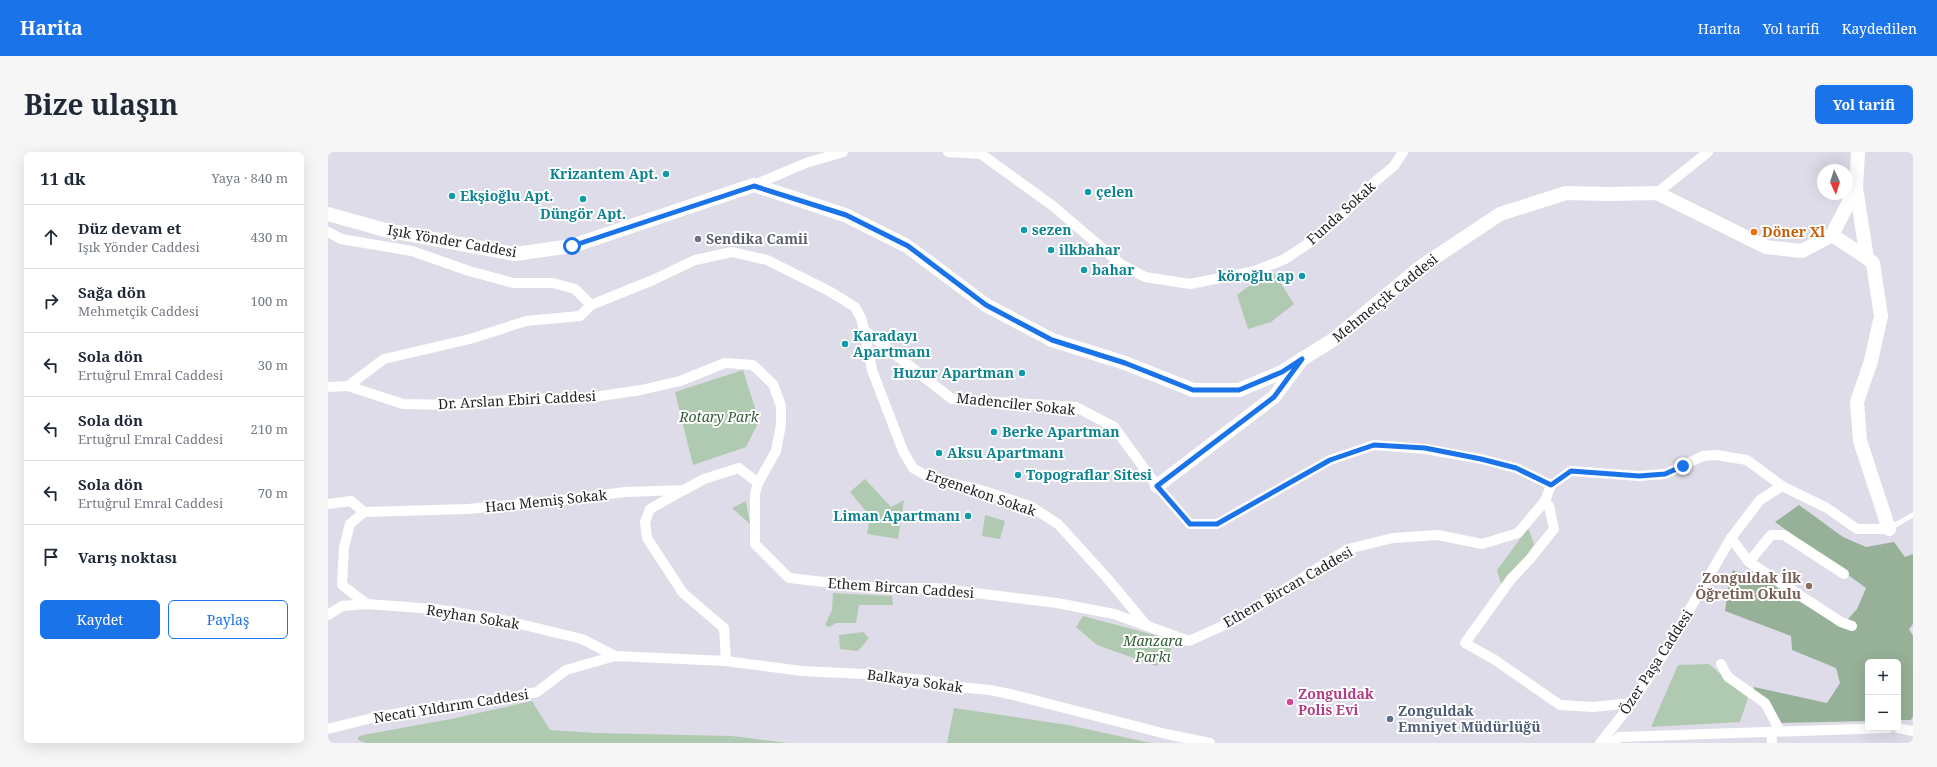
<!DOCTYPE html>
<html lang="tr">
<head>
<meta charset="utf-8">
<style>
  :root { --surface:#fff; --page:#f6f6f7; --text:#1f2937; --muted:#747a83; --line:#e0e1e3; --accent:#1a73e8 }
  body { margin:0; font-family:"Noto Serif",serif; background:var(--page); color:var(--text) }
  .controls { position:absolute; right:12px; bottom:12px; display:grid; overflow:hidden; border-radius:6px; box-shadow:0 4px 16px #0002 }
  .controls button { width:36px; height:36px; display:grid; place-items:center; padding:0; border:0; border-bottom:1px solid var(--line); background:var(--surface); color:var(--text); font:20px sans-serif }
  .compass { position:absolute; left:1489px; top:12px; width:36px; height:36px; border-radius:50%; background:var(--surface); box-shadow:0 4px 16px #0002; rotate:176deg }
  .stop { position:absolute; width:12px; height:12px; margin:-9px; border:3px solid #1a73e8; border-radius:50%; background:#fff }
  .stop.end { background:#1a73e8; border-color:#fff; box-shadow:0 1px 4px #0008 }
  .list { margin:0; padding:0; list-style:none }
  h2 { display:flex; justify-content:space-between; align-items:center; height:52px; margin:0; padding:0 16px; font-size:17px }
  h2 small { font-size:13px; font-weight:400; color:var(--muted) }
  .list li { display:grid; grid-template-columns:26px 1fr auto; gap:12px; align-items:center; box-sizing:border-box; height:64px; padding:0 16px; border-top:1px solid var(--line) }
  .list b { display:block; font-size:15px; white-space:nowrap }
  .list p { margin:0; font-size:13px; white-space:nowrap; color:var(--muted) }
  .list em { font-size:13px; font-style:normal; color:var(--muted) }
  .actions { display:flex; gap:8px; padding:12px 16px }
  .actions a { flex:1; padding:9px 0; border:1px solid var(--accent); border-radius:6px; text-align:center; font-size:14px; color:var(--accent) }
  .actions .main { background:var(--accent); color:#fff }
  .icon { flex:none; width:22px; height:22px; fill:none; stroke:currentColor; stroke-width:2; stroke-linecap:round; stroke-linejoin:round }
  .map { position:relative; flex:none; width:1585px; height:591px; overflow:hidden; border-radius:6px }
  header { display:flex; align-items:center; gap:24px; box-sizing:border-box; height:56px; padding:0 20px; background:var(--accent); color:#fff }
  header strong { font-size:19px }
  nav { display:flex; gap:22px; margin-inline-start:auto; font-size:14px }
  .intro { display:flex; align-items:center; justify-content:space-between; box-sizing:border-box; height:96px; padding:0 24px }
  h1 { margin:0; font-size:28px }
  .button { padding:10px 18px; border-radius:6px; background:var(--accent); color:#fff; font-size:14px; font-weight:700 }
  main { display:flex; gap:24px; padding:0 24px }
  aside { flex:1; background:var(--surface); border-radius:6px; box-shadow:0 4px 16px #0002 }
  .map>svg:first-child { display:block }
  .green { fill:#b0cab1 }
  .forest { fill:#96b198 }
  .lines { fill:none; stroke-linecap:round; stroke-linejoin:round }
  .lane { stroke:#fff; stroke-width:5 }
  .street { stroke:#fff; stroke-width:10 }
  .secondary { stroke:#fff; stroke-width:14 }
  .route { stroke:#1a73e8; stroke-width:5 }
  .culture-dot { fill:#0f9aa8; stroke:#fff; stroke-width:1.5 }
  .food-dot { fill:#e8710a; stroke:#fff; stroke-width:1.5 }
  .worship-dot { fill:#6b7280; stroke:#fff; stroke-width:1.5 }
  .education-dot { fill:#8d6e63; stroke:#fff; stroke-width:1.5 }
  .hotel-dot { fill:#d1479c; stroke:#fff; stroke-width:1.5 }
  .service-dot { fill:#5c6f8a; stroke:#fff; stroke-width:1.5 }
  .labels { text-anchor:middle; stroke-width:4; stroke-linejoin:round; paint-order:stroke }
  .culture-label { font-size:14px; font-weight:bold; fill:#0d838f; stroke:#fff; text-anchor:start }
  .street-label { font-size:14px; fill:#1f1f23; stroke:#fff }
  .food-label { font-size:14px; font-weight:bold; fill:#c56008; stroke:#fff; text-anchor:start }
  .worship-label { font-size:14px; font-weight:bold; fill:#5b616d; stroke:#fff; text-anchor:start }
  .park-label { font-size:14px; font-style:italic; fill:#335d37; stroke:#fff }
  .education-label { font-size:14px; font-weight:bold; fill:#785e54; stroke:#fff; text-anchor:end }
  .hotel-label { font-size:14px; font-weight:bold; fill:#b23c85; stroke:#fff; text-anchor:start }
  .service-label { font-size:14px; font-weight:bold; fill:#4e5e75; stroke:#fff; text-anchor:start }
</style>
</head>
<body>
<header>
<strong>Harita</strong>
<nav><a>Harita</a><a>Yol tarifi</a><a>Kaydedilen</a></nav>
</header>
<div class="intro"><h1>Bize ulaşın</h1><a class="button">Yol tarifi</a></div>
<main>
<aside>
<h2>11 dk<small>Yaya · 840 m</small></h2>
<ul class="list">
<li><svg class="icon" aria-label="ahead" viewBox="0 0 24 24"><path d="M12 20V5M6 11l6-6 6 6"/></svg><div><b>Düz devam et</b><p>Işık Yönder Caddesi</p></div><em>430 m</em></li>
<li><svg class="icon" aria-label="right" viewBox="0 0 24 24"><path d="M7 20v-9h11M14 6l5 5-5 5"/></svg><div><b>Sağa dön</b><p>Mehmetçik Caddesi</p></div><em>100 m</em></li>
<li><svg class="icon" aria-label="left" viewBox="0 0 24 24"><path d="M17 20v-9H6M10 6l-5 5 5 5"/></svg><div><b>Sola dön</b><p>Ertuğrul Emral Caddesi</p></div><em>30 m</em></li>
<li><svg class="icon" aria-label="left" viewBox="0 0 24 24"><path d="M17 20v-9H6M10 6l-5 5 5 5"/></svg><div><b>Sola dön</b><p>Ertuğrul Emral Caddesi</p></div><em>210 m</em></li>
<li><svg class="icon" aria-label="left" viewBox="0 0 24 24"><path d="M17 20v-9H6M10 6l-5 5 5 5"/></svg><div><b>Sola dön</b><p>Ertuğrul Emral Caddesi</p></div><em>70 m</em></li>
<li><svg class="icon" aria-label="arrive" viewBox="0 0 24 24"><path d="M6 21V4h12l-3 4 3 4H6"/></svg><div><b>Varış noktası</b></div></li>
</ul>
<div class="actions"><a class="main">Kaydet</a><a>Paylaş</a></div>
</aside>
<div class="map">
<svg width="1585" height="591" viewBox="0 0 1585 591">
  <rect width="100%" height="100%" fill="#dedce8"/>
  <!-- green -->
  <g class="green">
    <path d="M947,122L966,152L943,170L920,177L909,143L929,128Z"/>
    <path d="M415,218L431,269L418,295L365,313L347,240Z"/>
    <path d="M537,327L563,355L576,348L570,387L539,382L542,364L522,340Z"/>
    <path d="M418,349L422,372L404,356Z"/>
    <path d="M657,363L677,369L672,387L654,384Z"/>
    <path d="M1200,376L1206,392L1193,412L1173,432L1169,418Z"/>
    <path d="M505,441L564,444L565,453H531L528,471H508L501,475L497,473L504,458Z"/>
    <path d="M755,464L845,488L841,505L828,514L769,493L748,475Z"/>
    <path d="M535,480L541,486L530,499L512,497L511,483Z"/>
    <path d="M1381,512L1420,546L1412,570L1323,575L1350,513Z"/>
    <path d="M204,549L222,578L269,581L404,584L459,591H38L30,588V585L35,583L123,567Z"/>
    <path d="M626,556L740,573L823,591H619Z"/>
  </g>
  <!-- forest -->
  <path class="forest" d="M1471,353L1515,385L1538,395L1566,390L1577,405L1585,402V472L1581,477L1585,484V564L1583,568H1570V510H1540V569L1451,571L1425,541L1426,535L1499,551L1512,531L1508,516L1464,498L1463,484L1397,459L1401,430L1405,418L1422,427L1426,421L1513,475L1529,457L1538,436L1447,370Z"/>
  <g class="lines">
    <!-- lane -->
    <path class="lane" d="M1562,376L1585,363"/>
    <!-- street -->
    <g class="street">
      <path d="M620,0L653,2L652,0"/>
      <path d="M653,2L725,54L794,113L817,125L862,132L927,119L957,107L984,89L1017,61L1037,38L1066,14L1075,0"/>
      <path d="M426,33L478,11L515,0"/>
      <path d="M1329,41L1380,0"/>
      <path d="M0,80L13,87L84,99L141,119L185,131H225L247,137L263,153"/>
      <path d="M536,178L544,218L575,299L585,316L602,326L653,338L702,354L730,372L779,426L819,474"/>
      <path d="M0,235L20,234"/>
      <path d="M1223,333L1217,349L1190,381L1154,392L1110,383L1065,386L1020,397L910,467L861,489L786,462L729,451L607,436H549L461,426L427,392V342L430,331L448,299L453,273V254L445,232L425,213L397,211L352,229L313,238L259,246L189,247L122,253L75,252L20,234L56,207L142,187L198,169L252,164L263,153L325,128L367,108L404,100L439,108L501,139L527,155L533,166L536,178L624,247L748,255L786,275L829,334L862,372H889L1002,308L1046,293L1097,297L1153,307L1188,316L1223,333L1243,319L1311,324L1337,322L1375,304L1388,303L1419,308L1454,334"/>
      <path d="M354,339L322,357L317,370L319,386L355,441L396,476L398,509"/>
      <path d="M1217,349L1221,354L1226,377L1203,406L1183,427L1137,491L1167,508L1232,553L1265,555L1304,551"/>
      <path d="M0,352L23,349L36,360L140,357L226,349L297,340L356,338L376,327L411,316L430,331"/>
      <path d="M36,360L22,372L16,395L14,433L39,452"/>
      <path d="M1403,386L1421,410L1513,470L1524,474"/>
      <path d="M1421,410L1443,383H1456L1516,422"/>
      <path d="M0,463L14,454L39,452L107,457L175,468L254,487L287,504"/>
      <path d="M1393,512L1400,525L1437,551L1452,579"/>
      <path d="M1570,576L1585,579"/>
      <path d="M0,577L48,565L102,556L162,549L209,540L238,518L287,504L398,509L474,519L536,522L605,529L620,534L662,538L686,543L838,582L882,591"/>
      <path d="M1443,580L1444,591"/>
      <path d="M1272,591L1304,551L1337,500L1403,386L1432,348L1454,334L1499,356L1529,377H1561"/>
      <path d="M1284,591L1291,585L1560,576"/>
    </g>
    <!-- secondary -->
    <g class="secondary">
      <path d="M1530,0L1528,36L1539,106L1545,111L1553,164L1543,209L1529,250L1532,289L1561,377"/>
      <path d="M0,62L57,78L187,102L244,94L426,33L517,63L579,94L658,153L724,188L797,211L865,238H911L954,220L974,207"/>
      <path d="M1504,83L1528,36"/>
      <path d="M829,334L946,245L974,207L1005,188L1091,116L1172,62L1238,41L1281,42L1329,41L1438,95L1474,99L1504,83L1539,106"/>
    </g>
  </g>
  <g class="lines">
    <!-- route -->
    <path class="route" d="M244,94L426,34L518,63L580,94L658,153L724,188L797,211L865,238H911L954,220L974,207L946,245L829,334L862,372H889L1002,308L1046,293L1097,296L1153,307L1188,316L1223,333L1243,319L1311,324L1337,322L1355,314"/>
  </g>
  <!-- markers -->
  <g class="culture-dot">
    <circle cx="338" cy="22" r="4"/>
    <circle cx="760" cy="40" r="4"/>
    <circle cx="124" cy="44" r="4"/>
    <circle cx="255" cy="47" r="4"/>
    <circle cx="696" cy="78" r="4"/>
    <circle cx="723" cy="98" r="4"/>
    <circle cx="756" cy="118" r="4"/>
    <circle cx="974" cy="124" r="4"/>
    <circle cx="517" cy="192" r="4"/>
    <circle cx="694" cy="221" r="4"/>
    <circle cx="666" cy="280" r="4"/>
    <circle cx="611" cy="301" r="4"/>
    <circle cx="690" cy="323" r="4"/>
    <circle cx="640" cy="364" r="4"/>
  </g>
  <circle class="food-dot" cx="1426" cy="80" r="4"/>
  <circle class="worship-dot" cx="370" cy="87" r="4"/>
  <circle class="education-dot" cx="1481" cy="434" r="4"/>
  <circle class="hotel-dot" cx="962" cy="550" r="4"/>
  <circle class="service-dot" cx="1062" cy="567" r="4"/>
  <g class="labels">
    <!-- culture labels -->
    <g class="culture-label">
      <text x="330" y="27" text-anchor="end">Krizantem Apt.</text>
      <text x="768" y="45">çelen</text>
      <text x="132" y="49">Ekşioğlu Apt.</text>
      <text x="255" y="67" text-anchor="middle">Düngör Apt.</text>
      <text x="704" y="83">sezen</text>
      <text x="731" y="103">ilkbahar</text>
      <text x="764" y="123">bahar</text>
      <text x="966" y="129" text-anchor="end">köroğlu ap</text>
      <text x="525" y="189">Karadayı<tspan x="525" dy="16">Apartmanı</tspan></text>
      <text x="686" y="226" text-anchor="end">Huzur Apartman</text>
      <text x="674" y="285">Berke Apartman</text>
      <text x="619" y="306">Aksu Apartmanı</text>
      <text x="698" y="328">Topograflar Sitesi</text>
      <text x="632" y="369" text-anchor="end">Liman Apartmanı</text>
    </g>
    <!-- street labels -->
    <g class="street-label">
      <text transform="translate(1013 61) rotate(-42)" y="5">Funda Sokak</text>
      <text transform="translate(124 89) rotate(10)" y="5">Işık Yönder Caddesi</text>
      <text transform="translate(1057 146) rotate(-39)" y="5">Mehmetçik Caddesi</text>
      <text transform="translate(189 248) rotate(-3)" y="5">Dr. Arslan Ebiri Caddesi</text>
      <text transform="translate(688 252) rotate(6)" y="5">Madenciler Sokak</text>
      <text transform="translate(653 341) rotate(19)" y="5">Ergenekon Sokak</text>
      <text transform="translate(218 349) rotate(-6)" y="5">Hacı Memiş Sokak</text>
      <text transform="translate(960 435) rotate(-30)" y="5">Ethem Bircan Caddesi</text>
      <text transform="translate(573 436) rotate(4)" y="5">Ethem Bircan Caddesi</text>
      <text transform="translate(145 465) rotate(9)" y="5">Reyhan Sokak</text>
      <text transform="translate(1328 510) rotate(-57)" y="5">Özer Paşa Caddesi</text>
      <text transform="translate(587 529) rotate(8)" y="5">Balkaya Sokak</text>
      <text transform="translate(123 554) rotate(-9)" y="5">Necati Yıldırım Caddesi</text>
    </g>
    <!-- food labels -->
    <g class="food-label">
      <text x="1434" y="85">Döner Xl</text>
    </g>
    <!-- worship labels -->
    <g class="worship-label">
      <text x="378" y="92">Sendika Camii</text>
    </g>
    <!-- park labels -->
    <g class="park-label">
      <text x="391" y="270">Rotary Park</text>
      <text x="825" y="494">Manzara<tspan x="825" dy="16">Parkı</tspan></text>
    </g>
    <!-- education labels -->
    <g class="education-label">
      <text x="1473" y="431">Zonguldak İlk<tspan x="1473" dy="16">Öğretim Okulu</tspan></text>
    </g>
    <!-- hotel labels -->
    <g class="hotel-label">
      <text x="970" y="547">Zonguldak<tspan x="970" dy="16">Polis Evi</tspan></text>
    </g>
    <!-- service labels -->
    <g class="service-label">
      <text x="1070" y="564">Zonguldak<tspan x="1070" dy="16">Emniyet Müdürlüğü</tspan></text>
    </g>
  </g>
</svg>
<div class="controls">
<button>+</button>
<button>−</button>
</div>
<svg class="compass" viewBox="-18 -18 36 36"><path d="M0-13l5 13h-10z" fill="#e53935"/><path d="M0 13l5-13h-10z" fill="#747a83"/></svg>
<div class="stop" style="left:244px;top:94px"></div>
<div class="stop end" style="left:1355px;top:314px"></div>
</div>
</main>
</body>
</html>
